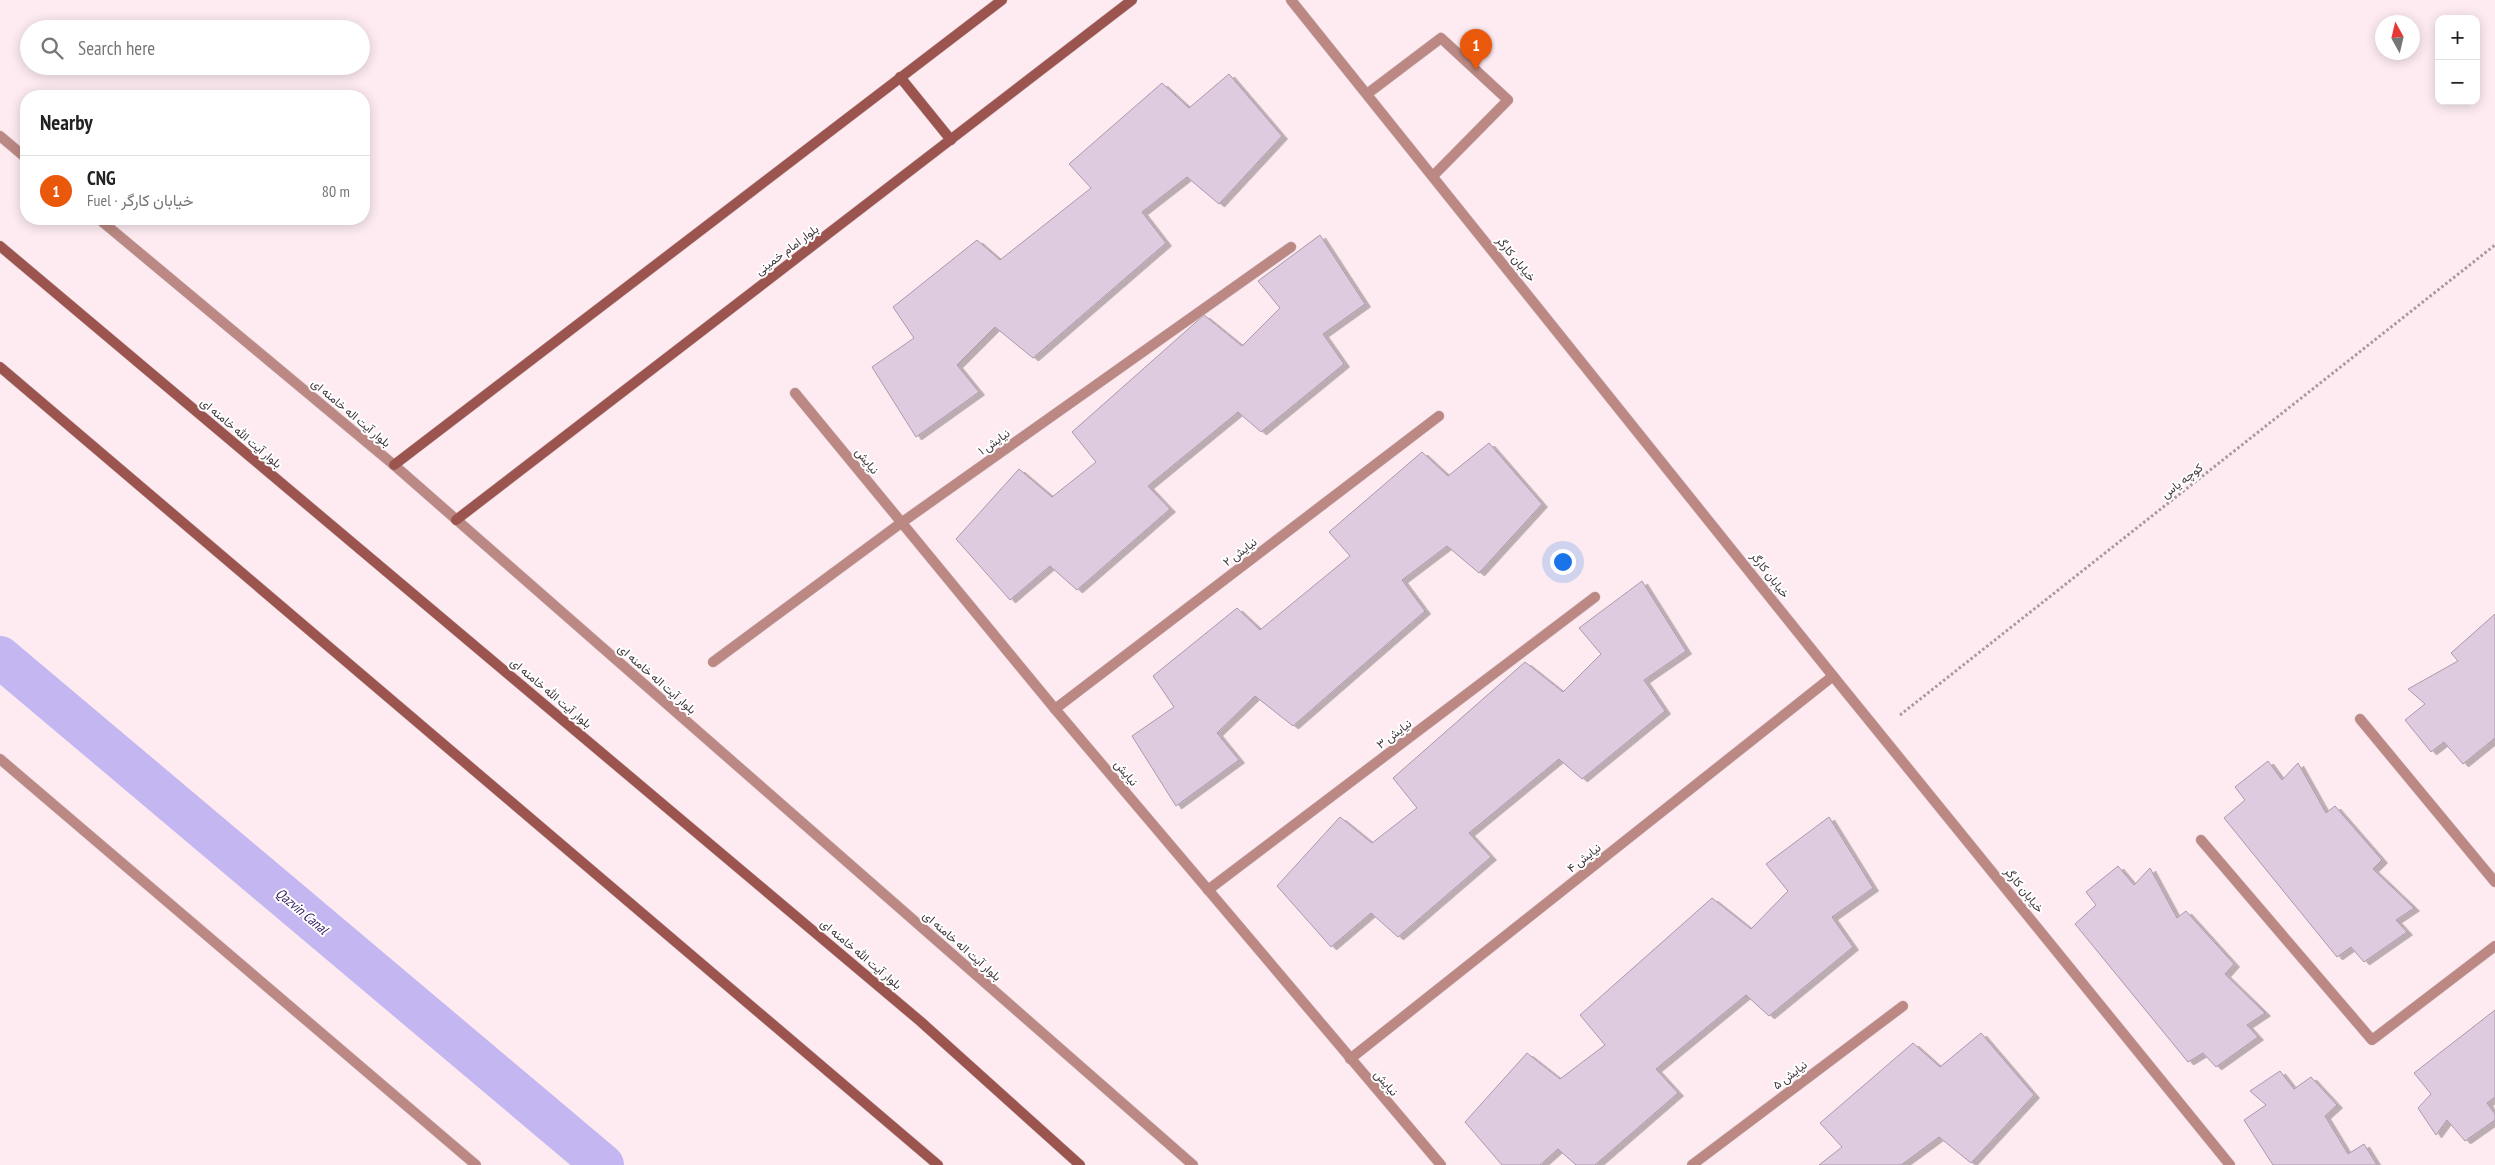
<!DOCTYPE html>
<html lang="en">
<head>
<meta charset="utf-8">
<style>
  :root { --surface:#fff; --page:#f2f2f2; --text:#222; --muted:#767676; --line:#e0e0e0; --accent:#ea580c }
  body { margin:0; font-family:"PT Sans Narrow",Vazirmatn,sans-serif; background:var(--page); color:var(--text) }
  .controls { position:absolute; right:15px; top:15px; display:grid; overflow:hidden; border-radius:10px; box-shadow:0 2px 12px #0003 }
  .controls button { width:45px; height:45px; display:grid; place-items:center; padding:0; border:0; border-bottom:1px solid var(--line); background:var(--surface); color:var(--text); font:25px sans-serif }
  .compass { position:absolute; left:2375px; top:15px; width:45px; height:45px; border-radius:50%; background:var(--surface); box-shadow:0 2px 12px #0003; rotate:352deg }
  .you { position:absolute; left:1562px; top:561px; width:18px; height:18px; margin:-12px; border:4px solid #fff; border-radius:50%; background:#1a73e8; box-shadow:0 0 0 8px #1a73e833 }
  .badge { display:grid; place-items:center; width:32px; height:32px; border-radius:50%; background:var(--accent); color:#fff; font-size:16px; font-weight:700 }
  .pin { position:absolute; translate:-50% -41px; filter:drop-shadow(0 1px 2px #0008) }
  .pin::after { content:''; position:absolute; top:26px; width:18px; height:15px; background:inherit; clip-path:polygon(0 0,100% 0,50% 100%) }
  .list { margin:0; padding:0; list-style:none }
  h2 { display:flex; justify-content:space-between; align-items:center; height:65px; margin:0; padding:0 20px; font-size:21px }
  h2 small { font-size:16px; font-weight:400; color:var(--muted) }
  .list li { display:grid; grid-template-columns:32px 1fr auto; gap:15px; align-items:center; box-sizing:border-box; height:70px; padding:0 20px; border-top:1px solid var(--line) }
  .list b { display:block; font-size:19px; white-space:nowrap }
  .list p { margin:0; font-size:16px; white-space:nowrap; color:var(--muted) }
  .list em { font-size:16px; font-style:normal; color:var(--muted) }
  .icon { flex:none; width:28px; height:28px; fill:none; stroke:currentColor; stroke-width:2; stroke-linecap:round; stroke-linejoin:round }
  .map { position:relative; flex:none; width:2495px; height:1165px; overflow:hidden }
  .search { position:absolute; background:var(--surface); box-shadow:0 2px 12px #0003; left:20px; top:20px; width:350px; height:55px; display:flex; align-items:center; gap:12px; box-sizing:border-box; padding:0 18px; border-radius:28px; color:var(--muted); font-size:19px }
  .panel { position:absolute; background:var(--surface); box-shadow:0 2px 12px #0003; left:20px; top:90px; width:350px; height:135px; border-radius:20px }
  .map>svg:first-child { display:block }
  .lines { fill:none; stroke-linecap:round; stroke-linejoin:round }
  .stream { stroke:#c4b6f0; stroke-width:12 }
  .canal { stroke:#c4b6f0; stroke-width:42 }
  .building { fill:#dfcbdf; stroke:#ab98ab; filter:url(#shadow) }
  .lane-casing { stroke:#d8c7cd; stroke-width:11 }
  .street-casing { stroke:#d8c7cd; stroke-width:11 }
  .secondary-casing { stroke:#d8c7cd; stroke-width:11 }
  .path { stroke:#a8999f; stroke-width:3; stroke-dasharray:2.5 2.5; stroke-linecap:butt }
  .lane { stroke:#bb8883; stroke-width:10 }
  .street { stroke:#bb8883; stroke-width:10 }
  .secondary { stroke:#9c544f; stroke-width:10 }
  .labels { text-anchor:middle; stroke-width:4; stroke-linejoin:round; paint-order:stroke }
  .street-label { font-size:12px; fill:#42373b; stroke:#fff }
  .water-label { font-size:14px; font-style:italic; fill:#382062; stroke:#fff }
</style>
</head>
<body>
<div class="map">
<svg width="2495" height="1165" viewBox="0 0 2495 1165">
  <defs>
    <filter id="shadow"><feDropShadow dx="5.5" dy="3" stdDeviation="0" flood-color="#0004"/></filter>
  </defs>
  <rect width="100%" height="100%" fill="#fdebf1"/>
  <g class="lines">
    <!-- stream -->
    <path class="stream" d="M598,1165L600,1162"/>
    <!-- canal -->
    <path class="canal" d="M0,657L603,1165"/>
  </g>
  <!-- building -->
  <g class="building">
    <path d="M1229,74L1282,136L1219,204L1187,177L1142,212L1166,243L1033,358L995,327L957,365L979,392L916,437L872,367L914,338L893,307L977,240L1000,260L1091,188L1069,164L1162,83L1189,108Z"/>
    <path d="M1320,235L1365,304L1323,334L1344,364L1261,432L1238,412L1148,486L1170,509L1077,590L1050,566L1010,600L956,539L1019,469L1052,497L1096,462L1072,432L1204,315L1242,346L1280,308L1258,281Z"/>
    <path d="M1489,443L1542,504L1479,573L1447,546L1402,580L1425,611L1293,726L1255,696L1217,733L1239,760L1176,806L1132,736L1174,707L1153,676L1237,608L1260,630L1350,556L1329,532L1422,452L1448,476Z"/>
    <path d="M1642,581L1686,651L1644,680L1665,711L1582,779L1559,759L1469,833L1491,857L1398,937L1371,913L1331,947L1277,886L1340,817L1372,843L1417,808L1393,778L1525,662L1563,692L1601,654L1579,628Z"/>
    <path d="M2495,614V738L2463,764L2444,742L2431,752L2405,720L2425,704L2408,689L2458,661L2451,653Z"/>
    <path d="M2268,761L2282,780L2298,763L2326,813L2335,806L2382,860L2373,869L2414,908L2396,920L2407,932L2364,962L2351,947L2337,957L2224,818L2245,800L2235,787Z"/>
    <path d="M1829,817L1873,888L1832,917L1853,947L1769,1016L1746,995L1656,1069L1678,1093L1595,1165H1576L1558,1149L1540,1165H1502L1465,1122L1527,1053L1560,1079L1605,1045L1580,1015L1712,898L1751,929L1788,891L1766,864Z"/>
    <path d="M2118,866L2134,885L2150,868L2177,918L2186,911L2234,964L2225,974L2265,1013L2247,1025L2258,1037L2216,1067L2203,1053L2188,1062L2075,924L2096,905L2086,892Z"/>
    <path d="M2495,1010V1097L2487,1103L2495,1114V1120L2465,1141L2447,1120L2436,1135L2418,1108L2431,1094L2414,1073Z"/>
    <path d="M1981,1033L2034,1095L1971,1163L1939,1137L1901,1165H1819L1842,1147L1820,1123L1913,1043L1940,1067Z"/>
    <path d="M2280,1071L2294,1089L2311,1077L2337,1105L2325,1116L2348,1154L2364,1144L2377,1165H2273L2244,1120L2266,1105L2250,1091Z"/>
  </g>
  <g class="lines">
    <!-- lane casing -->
    <g class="lane-casing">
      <g id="lane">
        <path d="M1367,94L1441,38L1508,100L1433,176"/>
        <path d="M2360,719L2495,882"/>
        <path d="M2201,840L2372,1040L2495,946"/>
      </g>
    </g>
    <!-- street casing -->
    <g class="street-casing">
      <g id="street">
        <path d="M1291,0L1833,676L2230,1165"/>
        <path d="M0,136L26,158"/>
        <path d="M99,219L394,465L1193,1165"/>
        <path d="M795,393L1055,709L1441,1165"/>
        <path d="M713,662L901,523L1291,247"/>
        <path d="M1055,709L1439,416"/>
        <path d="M0,759L476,1165"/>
        <path d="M1208,890L1595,597"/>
        <path d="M1350,1059L1833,676"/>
        <path d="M1692,1165L1903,1006"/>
      </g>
    </g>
    <!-- secondary casing -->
    <g class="secondary-casing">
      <g id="secondary">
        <path d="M900,77L951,140"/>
        <path d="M0,246L920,1021L1080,1165"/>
        <path d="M0,367L938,1165"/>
        <path d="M394,465L1002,0"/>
        <path d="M456,520L1132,0"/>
      </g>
    </g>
    <!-- path -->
    <path class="path" d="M1900,715L2495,245"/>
    <!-- lane -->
    <use href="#lane" class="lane"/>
    <!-- street -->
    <use href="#street" class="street"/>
    <!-- secondary -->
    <use href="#secondary" class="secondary"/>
  </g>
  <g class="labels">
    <!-- street labels -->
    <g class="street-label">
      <text transform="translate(787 250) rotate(-37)" y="4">بلوار امام خمینی</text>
      <text transform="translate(1516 259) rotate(51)" y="4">خیابان کارگر</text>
      <text transform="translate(351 413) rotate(40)" y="4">بلوار آیت اله خامنه ای</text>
      <text transform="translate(241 433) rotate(40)" y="4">بلوار آیت الله خامنه ای</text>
      <text transform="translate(994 442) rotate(-35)" y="4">نیایش ۱</text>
      <text transform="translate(867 461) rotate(51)" y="4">نیایش</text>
      <text transform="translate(2182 481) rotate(-38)" y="4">کوچه یاس</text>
      <text transform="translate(1240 552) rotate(-37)" y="4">نیایش ۲</text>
      <text transform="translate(1770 575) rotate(52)" y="4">خیابان کارگر</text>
      <text transform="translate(657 679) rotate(41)" y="4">بلوار آیت اله خامنه ای</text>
      <text transform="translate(551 693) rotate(40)" y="4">بلوار آیت الله خامنه ای</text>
      <text transform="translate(1394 734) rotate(-37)" y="4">نیایش ۳</text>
      <text transform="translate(1126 773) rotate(50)" y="4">نیایش</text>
      <text transform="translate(1584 858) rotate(-38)" y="4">نیایش ۴</text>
      <text transform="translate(2024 890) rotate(51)" y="4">خیابان کارگر</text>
      <text transform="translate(962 946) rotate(41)" y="4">بلوار آیت اله خامنه ای</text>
      <text transform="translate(861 954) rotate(40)" y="4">بلوار آیت الله خامنه ای</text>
      <text transform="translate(1790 1075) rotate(-37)" y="4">نیایش ۵</text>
      <text transform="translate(1386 1083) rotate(49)" y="4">نیایش</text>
    </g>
    <!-- water labels -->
    <g class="water-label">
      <text transform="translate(302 911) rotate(40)" y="5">Qazvin Canal</text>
    </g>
  </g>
</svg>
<div class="controls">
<button>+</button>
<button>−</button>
</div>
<svg class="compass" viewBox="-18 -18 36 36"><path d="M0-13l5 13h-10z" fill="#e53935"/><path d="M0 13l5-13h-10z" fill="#767676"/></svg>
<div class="you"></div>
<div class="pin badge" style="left:1476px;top:70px">1</div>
<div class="search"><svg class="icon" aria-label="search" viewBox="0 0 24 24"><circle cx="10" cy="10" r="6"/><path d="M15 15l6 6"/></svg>Search here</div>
<section class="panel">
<h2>Nearby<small></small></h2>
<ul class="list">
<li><span class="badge">1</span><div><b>CNG</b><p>Fuel · خیابان کارگر</p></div><em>80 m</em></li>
</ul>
</section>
</div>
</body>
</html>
